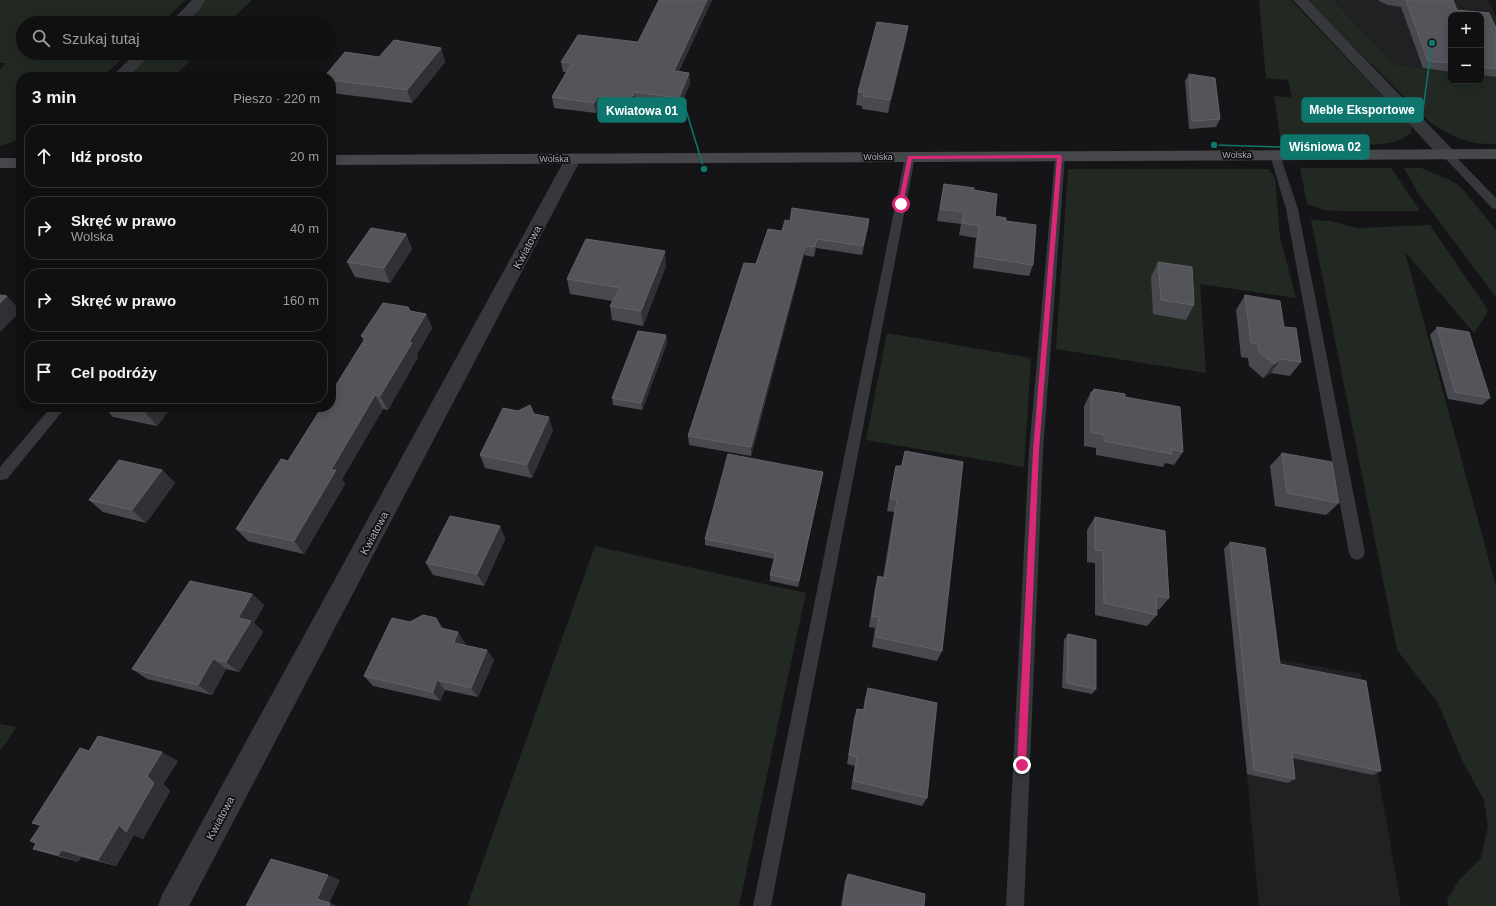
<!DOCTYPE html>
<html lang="pl">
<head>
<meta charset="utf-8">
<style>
  :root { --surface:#101011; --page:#1e1e1f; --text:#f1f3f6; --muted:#9c9d9f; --line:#303031 }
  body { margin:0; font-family:Arial,sans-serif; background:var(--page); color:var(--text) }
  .controls { position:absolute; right:12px; top:12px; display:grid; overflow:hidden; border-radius:8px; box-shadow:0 2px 10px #0003 }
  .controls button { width:36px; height:36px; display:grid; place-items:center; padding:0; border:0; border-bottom:1px solid var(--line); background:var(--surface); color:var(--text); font:20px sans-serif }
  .stop { position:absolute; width:12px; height:12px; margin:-9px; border:3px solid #db2777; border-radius:50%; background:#fff }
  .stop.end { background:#db2777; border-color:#fff; box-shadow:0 1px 4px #0008 }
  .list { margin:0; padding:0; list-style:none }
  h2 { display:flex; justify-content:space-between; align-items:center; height:52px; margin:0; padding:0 16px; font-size:17px }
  h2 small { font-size:13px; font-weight:400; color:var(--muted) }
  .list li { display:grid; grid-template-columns:26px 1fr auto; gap:12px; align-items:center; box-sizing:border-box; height:64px; margin:0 8px 8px; padding:0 8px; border:1px solid var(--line); border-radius:16px }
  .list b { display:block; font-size:15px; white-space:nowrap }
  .list p { margin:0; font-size:13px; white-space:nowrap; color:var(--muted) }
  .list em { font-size:13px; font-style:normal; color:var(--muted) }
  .icon { flex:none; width:22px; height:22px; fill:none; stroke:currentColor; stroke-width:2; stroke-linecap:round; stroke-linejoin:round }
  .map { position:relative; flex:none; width:1496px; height:906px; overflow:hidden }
  .search { position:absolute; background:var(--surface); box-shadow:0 2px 10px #0003; left:16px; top:16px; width:320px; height:44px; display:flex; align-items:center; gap:10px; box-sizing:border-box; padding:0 14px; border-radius:22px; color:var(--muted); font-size:15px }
  .panel { position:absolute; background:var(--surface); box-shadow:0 2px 10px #0003; left:16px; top:72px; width:320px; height:340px; border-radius:16px }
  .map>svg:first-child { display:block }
  .built { fill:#212124 }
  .green { fill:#222922 }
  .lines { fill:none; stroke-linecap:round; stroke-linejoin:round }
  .lane { fill:#36383c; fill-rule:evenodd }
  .street { fill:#36383c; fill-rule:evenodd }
  .secondary { fill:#45474b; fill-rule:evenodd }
  .wall { fill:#494a4f }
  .shaded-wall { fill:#303134 }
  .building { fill:#53555a; stroke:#616368 }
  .route { fill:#db2777 }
  .labels { text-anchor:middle; stroke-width:3.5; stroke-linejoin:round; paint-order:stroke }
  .far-street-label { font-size:9px; fill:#a8adb6; stroke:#101012 }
  .street-label { font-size:11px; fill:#a8adb6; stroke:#101012 }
  .leader { fill:none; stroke:#0f766e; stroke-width:1.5 }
  .callout-dot { fill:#0f766e; stroke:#101012; stroke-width:1.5 }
  .callout { fill:#0f766e; stroke:#0f766e; stroke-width:1.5 }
  .callout-label { font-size:12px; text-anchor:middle; font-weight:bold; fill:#fff }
</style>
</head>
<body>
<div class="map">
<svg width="1496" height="906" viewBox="0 0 1496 906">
  <rect width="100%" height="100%" fill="#151517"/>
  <!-- built -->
  <g class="built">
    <path d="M1333,0H1488L1496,17V77L1481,15H1451V72L1395,65Z"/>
    <path d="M1236,652L1361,674L1401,906H1259Z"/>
  </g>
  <!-- green -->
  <g class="green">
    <path d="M0,0H186L161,23H23V53H128L102,77H21V139L0,146V69L6,63H0Z"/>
    <path d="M207,0H252L228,23H185Z"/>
    <path d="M1259,0H1291L1411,126V133C1387,153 1345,141 1315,141C1304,141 1293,142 1281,143L1274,96L1292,98L1288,80L1266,78Z"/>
    <path d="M1307,0H1333L1395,65L1451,72V81H1481V75L1496,77V144C1469,145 1454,137 1432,124Z"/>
    <path d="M152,53H198L173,77L127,76Z"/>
    <path d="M1300,168H1391L1420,211H1342L1324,210L1307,204Z"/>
    <path d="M1404,168H1421L1450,180L1461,187L1496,230V297L1418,193Z"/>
    <path d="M1068,169H1269L1275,178L1280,237L1296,298L1200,284L1206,373L1056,349Z"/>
    <path d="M1311,220L1331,221L1357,228L1430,225L1488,310L1483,320L1474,333L1405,252L1496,586V906H1448L1447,900L1459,880L1481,858L1488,826L1484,800L1462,760L1438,703L1397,650Z"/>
    <path d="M887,333L1031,358L1024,467L866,440Z"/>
    <path d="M595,546L806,593L739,906H467Z"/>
    <path d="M0,724L17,727L0,751Z"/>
  </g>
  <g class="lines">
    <!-- lane -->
    <g class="lane">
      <path d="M1447,151L1451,152L1496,198V209L1492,208L1443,156L1442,154L1443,152Z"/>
      <path d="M1275,152L1280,155L1298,209L1365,553L1362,558L1357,560L1352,558L1349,553L1286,209L1270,155Z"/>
      <path d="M910,154L915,157L771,906H753L905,157Z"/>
      <path d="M1060,154L1065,157L1043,451L1024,906H1006L1029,451L1055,157Z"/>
      <path d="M51,407H66L7,479L0,480V467Z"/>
    </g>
    <!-- street -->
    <g class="street">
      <path d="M192,0H206L199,10L185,23H170Z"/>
      <path d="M1293,0H1308L1453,150L1455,154L1453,158L1447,159L1441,158Z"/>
      <path d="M136,53H153L128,77H111Z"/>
      <path d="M573,154L579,155L581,159L189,906H158L162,895L565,159L567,155Z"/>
    </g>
    <!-- secondary -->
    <g class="secondary">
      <path d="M1496,149V159L331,165V155Z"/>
      <rect x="0" y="158" width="21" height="10"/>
    </g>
  </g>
  <!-- wall -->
  <g class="wall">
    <path d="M712,0L679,71L689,73L690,83L680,108L636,103L634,107L625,110L599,107L596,113L554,108L552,97L566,72H563L561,62L638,42Z"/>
    <path d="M1379,0H1453L1457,10L1489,13L1496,28V77L1481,75V15H1451V72L1423,68L1401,7L1388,5L1379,1Z"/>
    <path d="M908,26L906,39L888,113L862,109V106L856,105L858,92Z"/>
    <path d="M441,48L445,62L412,103L331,93V77Z"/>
    <path d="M1189,74L1220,119L1216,127L1189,129L1185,81Z"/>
    <path d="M944,184L974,190L995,216L1006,221L1033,265L1029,276L973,268L976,238L959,235L961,224L937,221Z"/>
    <path d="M869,219L868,228L862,255L816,248L814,257L804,255L751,456L689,445L688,436L756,264L782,231L790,221Z"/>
    <path d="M406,234L412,249L390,283L355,277L347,262Z"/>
    <path d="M1158,262L1194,305L1186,320L1153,314L1151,277Z"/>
    <path d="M666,266L643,326L612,320L610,306L612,301L570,294L567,279Z"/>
    <path d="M1245,295L1284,327L1301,362L1290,376L1271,373L1263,378L1249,366L1248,358L1241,357L1236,310Z"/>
    <path d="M410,311L426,314L432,328L417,354L418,357L388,410L383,409L342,479L345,484L304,554L248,541L236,529L288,461L364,341L361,336Z"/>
    <path d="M1437,327L1490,398L1482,405L1448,399L1430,335Z"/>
    <path d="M666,335L667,343L642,410L613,405L612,398Z"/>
    <path d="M1094,389L1125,397L1183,452L1174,465L1165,463L1163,467L1096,455V448L1084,446V406L1091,392H1092Z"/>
    <path d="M104,407H172L157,426L113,417Z"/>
    <path d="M553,430L532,478L485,468L480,455Z"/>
    <path d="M905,451L942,651L937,661L872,647L875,628L869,627L875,588L878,576L883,577L894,512L887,511L893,479L896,466H901Z"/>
    <path d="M1282,453L1339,503L1326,515L1275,506L1270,466Z"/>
    <path d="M162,470L175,483L146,523L103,512L89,500Z"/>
    <path d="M823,472L822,479L798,587L770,581V575L774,559L705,545V539Z"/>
    <path d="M1095,517L1169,598L1159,610L1157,609V615L1147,626L1095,615V563L1087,562V530Z"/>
    <path d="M500,526L505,539L484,586L433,575L426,563Z"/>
    <path d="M1230,542L1280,664L1381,771L1373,775L1292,758L1295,779L1288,783L1247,774L1224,549Z"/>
    <path d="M252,594L264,605L254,623L263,632L239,672L226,669L212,695L147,679L132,669Z"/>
    <path d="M444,629L465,643L464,645L487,650L494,660L478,697L445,690L440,701L373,686L364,676Z"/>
    <path d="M1068,634L1096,689L1092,694L1062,688L1064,640Z"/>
    <path d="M868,688L927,798L922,806L851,789L855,766L847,764L854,718L857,709L863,710L865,698Z"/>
    <path d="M89,751L178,761L163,784L170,791L143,839L134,835L116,866L81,857L78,862L53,855L33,849L36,843L40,826L32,823Z"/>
    <path d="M848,874L924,906H841L845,880Z"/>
  </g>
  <!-- shaded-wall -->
  <g class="shaded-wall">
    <path d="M707,0H712L674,81V71Z"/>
    <path d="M908,26L906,39L888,113L890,100Z"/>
    <path d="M441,48L445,62L412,103L407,90Z"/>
    <path d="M689,73L690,83L680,108L679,98Z"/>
    <path d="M635,92L636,103L634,107L625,110L624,100Z"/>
    <path d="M598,96L599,107L596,113L594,103Z"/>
    <path d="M869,219L868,228L862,255L863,246Z"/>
    <path d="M406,234L412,249L390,283L384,268Z"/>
    <path d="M817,239L816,248L814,257L815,247Z"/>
    <path d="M805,246L804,255L751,456V447Z"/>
    <path d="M665,251L666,266L643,326L641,311Z"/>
    <path d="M7,296L21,311L0,332V303Z"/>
    <path d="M426,314L432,328L417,354L418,357L388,410L380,396L409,342Z"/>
    <path d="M666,335L667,343L642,410L641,403Z"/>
    <path d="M1281,359L1271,373L1263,378L1274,364Z"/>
    <path d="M375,395L383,409L342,479L345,484L304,554L294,541L331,470Z"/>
    <path d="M149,407H172L157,426L145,412Z"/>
    <path d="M549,417L553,430L532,478L527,465Z"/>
    <path d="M162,470L175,483L146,523L132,510Z"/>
    <path d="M823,472L822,479L798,587L799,581Z"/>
    <path d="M500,526L505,539L484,586L477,574Z"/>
    <path d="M252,594L264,605L254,623L263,632L239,672L226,662L238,618Z"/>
    <path d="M436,618L444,629L441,628Z"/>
    <path d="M458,632L465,643L461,653L454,643Z"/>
    <path d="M487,650L494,660L478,697L471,688Z"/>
    <path d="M213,659L226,669L212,695L198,685Z"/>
    <path d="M437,680L445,690L440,701L433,692Z"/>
    <path d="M162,752L178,761L163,784L170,791L143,839L134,835L116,866L98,860Z"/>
    <path d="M62,850L81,857L78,862L58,855Z"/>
    <path d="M328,875L340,880L329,904L317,899Z"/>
    <path d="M330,903L338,906H329Z"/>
  </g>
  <!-- building -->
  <g class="building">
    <path d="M659,0H707L674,71L689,73L679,98L635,92L633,96L624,100L598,96L594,103L552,97L572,63L561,62L578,35L638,42Z"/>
    <path d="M1406,0H1453L1457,10L1489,13L1496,28V69L1481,67V15H1451V63L1428,61Z"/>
    <path d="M877,22L908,26L890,100L863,96L864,92H858Z"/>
    <path d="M394,40L441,48L407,90L331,80V77H324L345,52L379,57Z"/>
    <path d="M240,73L270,77H236Z"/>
    <path d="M1189,74L1215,78L1220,119L1192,121Z"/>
    <path d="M944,184L974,188V190L997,194L995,216L1006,218V221L1036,225L1033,265L976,256L979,226L962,223L964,212L940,209Z"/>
    <path d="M792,208L869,219L863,246L817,239L815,247L805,246L751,447L688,436L744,263L756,264L768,229L782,231L785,220L790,221Z"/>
    <path d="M371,228L406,234L384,268L347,262Z"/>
    <path d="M586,239L665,251L641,311L610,306L620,288L567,279Z"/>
    <path d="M1158,262L1192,267L1194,305L1161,300Z"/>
    <path d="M0,295L7,296L0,303Z"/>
    <path d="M1245,295L1280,301L1284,327L1296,328L1301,362L1281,359L1274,364L1259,352L1258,344L1251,343Z"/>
    <path d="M383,303L408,307L410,311L426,314L409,342L412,343L380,396L375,395L331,470H336L294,541L236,529L281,459L288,461L322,407H331V393L366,337L361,336Z"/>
    <path d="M1437,327L1469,332L1490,398L1455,392Z"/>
    <path d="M638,331L666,335L641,403L612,398Z"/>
    <path d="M1094,389L1125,394V397L1180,407L1183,452L1171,449L1172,454L1104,441V435L1091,432V392H1093Z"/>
    <path d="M530,405L534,414L549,417L527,465L480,455L503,408L518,411Z"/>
    <path d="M119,407H149L145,412Z"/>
    <path d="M905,451L963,462L942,651L876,637L879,617L872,616L878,576L885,578L897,500L890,498L896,466H902Z"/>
    <path d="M1282,453L1332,462L1339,503L1287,493Z"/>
    <path d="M728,454L823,472L799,581L770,575L776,553L705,539Z"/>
    <path d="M119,460L162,470L132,510L89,500Z"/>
    <path d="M450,516L500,526L477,574L426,563Z"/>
    <path d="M1095,517L1165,531L1169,598L1156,596L1157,615L1104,603L1103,551L1095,550Z"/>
    <path d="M1230,542L1265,548L1280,664L1366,681L1381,771L1292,752L1295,779L1254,770Z"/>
    <path d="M190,581L252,594L238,618L251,621L226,662L213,659L198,685L132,669Z"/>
    <path d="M423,615L436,618L441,628L458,632L454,643L487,650L471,688L437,680L433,692L364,676L392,618L410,622Z"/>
    <path d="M1068,634L1096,640V689L1067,683Z"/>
    <path d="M868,688L937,703L927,798L853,781L857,757L849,755L857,709L864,710Z"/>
    <path d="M98,736L162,752L147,776L154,783L126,832L119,825L98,860L62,850L58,855L33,849L36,843L30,841L41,825L32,823L80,748L89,751Z"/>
    <path d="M271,859L328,875L317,899L330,903L329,906H246Z"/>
    <path d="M848,874L925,894L924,906H843Z"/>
  </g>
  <!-- route -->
  <path class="route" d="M1060,155L1062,156L1039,451L1026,765L1022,769L1017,765L1033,451L1057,158L912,159L903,204L901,206L898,204L908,156Z"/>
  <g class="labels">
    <!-- far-street labels -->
    <g class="far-street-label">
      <text x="1237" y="158">Wolska</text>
      <text x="878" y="160">Wolska</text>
      <text x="554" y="162">Wolska</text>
    </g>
    <!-- street labels -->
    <g class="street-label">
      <text transform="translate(527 247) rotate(-62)" y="4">Kwiatowa</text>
      <text transform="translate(374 533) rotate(-62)" y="4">Kwiatowa</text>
      <text transform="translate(220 818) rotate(-62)" y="4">Kwiatowa</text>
    </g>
  </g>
  <!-- callouts -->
  <path class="leader" d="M1432 43L1423 110M704 169L686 110M1214 145L1281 147"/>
  <g class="callout-dot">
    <circle cx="1432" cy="43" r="4"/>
    <circle cx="704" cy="169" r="4"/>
    <circle cx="1214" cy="145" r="4"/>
  </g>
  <g class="callout">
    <rect x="1302" y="98" width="121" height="24" rx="4"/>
    <rect x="598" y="98" width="88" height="24" rx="4"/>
    <rect x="1281" y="135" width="88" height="24" rx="4"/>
  </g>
  <g class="callout-label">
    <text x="1362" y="114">Meble Eksportowe</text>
    <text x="642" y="115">Kwiatowa 01</text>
    <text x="1325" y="151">Wiśniowa 02</text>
  </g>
</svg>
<div class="controls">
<button>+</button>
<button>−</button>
</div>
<div class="stop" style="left:901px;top:204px"></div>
<div class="stop end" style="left:1022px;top:765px"></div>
<div class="search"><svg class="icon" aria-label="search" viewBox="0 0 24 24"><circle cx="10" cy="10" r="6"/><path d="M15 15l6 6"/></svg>Szukaj tutaj</div>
<section class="panel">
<h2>3 min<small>Pieszo · 220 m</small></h2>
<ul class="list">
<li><svg class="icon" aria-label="ahead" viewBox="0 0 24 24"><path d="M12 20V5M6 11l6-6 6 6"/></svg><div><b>Idź prosto</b></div><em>20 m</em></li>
<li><svg class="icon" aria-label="right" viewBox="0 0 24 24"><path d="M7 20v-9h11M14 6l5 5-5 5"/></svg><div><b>Skręć w prawo</b><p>Wolska</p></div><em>40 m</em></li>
<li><svg class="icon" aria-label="right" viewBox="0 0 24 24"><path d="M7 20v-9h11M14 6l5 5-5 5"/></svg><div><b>Skręć w prawo</b></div><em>160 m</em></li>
<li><svg class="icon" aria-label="arrive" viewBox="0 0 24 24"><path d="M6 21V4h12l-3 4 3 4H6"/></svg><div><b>Cel podróży</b></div></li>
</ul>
</section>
</div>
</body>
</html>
